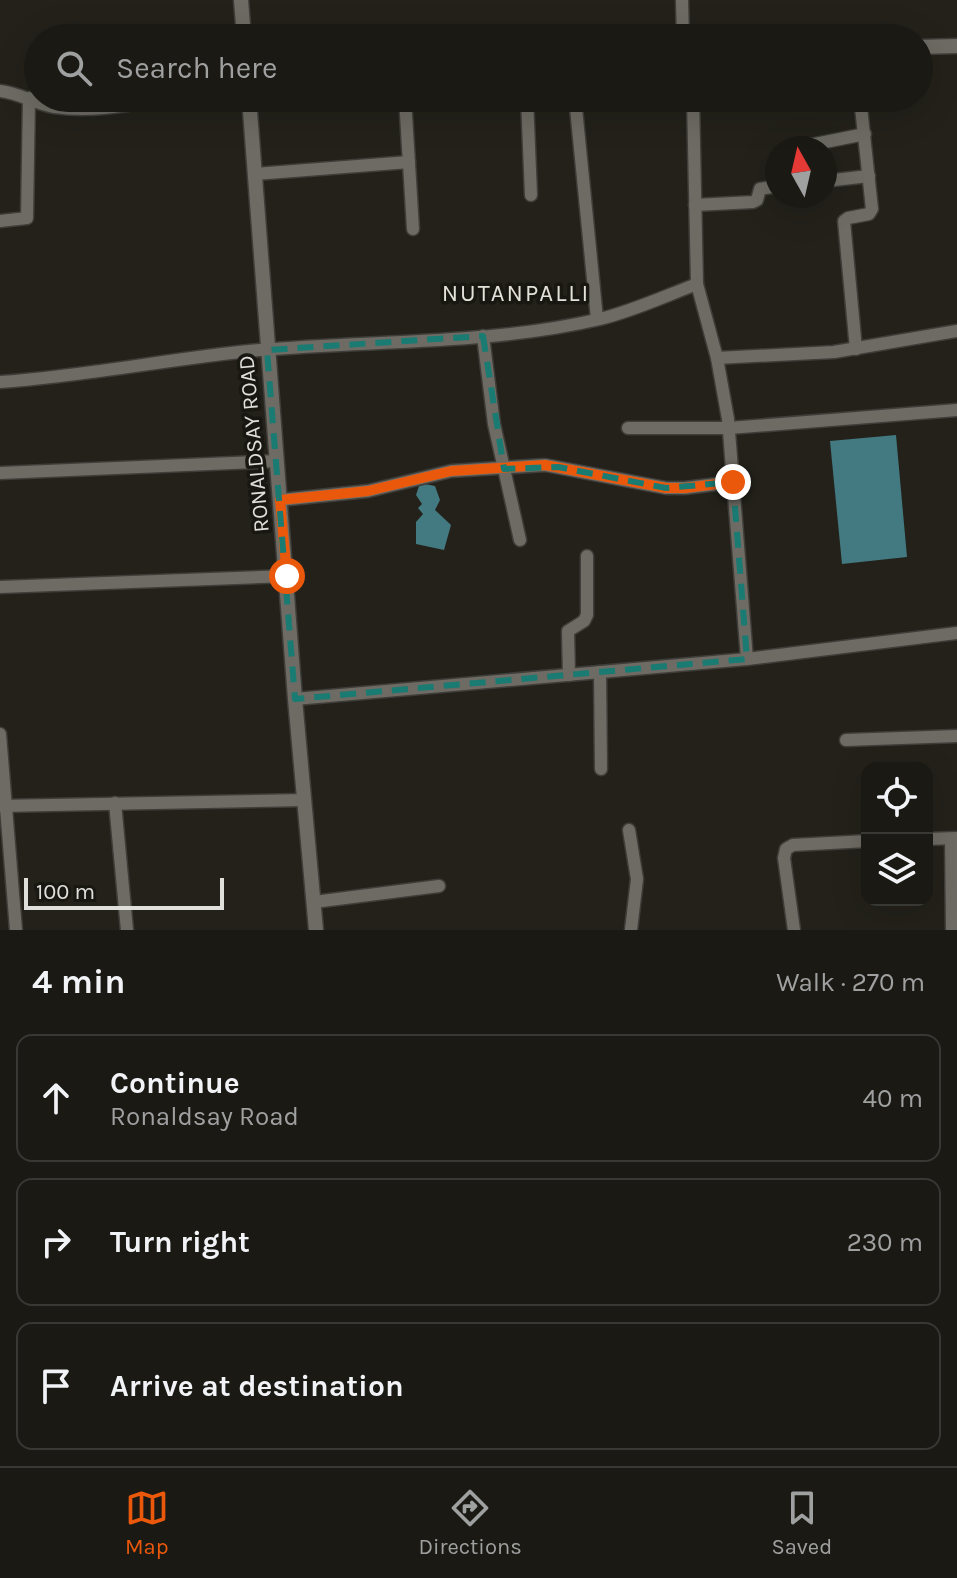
<!DOCTYPE html>
<html lang="en">
<head>
<meta charset="utf-8">
<style>
  :root { --surface:#1a1914; --page:#272622; --text:#f1f3f6; --muted:#9fa0a0; --line:#383834; --accent:#ea580c }
  body { margin:0; font-family:Karla,sans-serif; background:var(--page); color:var(--text) }
  .controls { position:absolute; right:24px; bottom:24px; display:grid; overflow:hidden; border-radius:16px; box-shadow:0 8px 32px #0002 }
  .controls button { width:72px; height:72px; display:grid; place-items:center; padding:0; border:0; border-bottom:2px solid var(--line); background:var(--surface); color:var(--text); font:40px sans-serif }
  .compass { position:absolute; left:765px; top:136px; width:72px; height:72px; border-radius:50%; background:var(--surface); box-shadow:0 8px 32px #0002; rotate:352deg }
  .scale { position:absolute; left:24px; bottom:20px; width:200px; box-sizing:border-box; padding-left:8px; border:4px solid #e1dfdb; border-top:0; font-size:22px; line-height:28px; white-space:nowrap; color:#e1dfdb; -webkit-text-stroke:6px #191711; paint-order:stroke }
  .stop { position:absolute; width:24px; height:24px; margin:-18px; border:6px solid #ea580c; border-radius:50%; background:#fff }
  .stop.end { background:#ea580c; border-color:#fff; box-shadow:0 2px 8px #0008 }
  .list { margin:0; padding:0; list-style:none }
  h2 { display:flex; justify-content:space-between; align-items:center; height:104px; margin:0; padding:0 32px; font-size:34px }
  h2 small { font-size:26px; font-weight:400; color:var(--muted) }
  .list li { display:grid; grid-template-columns:52px 1fr auto; gap:24px; align-items:center; box-sizing:border-box; height:128px; margin:0 16px 16px; padding:0 16px; border:2px solid var(--line); border-radius:16px }
  .list b { display:block; font-size:30px; white-space:nowrap }
  .list p { margin:0; font-size:26px; white-space:nowrap; color:var(--muted) }
  .list em { font-size:26px; font-style:normal; color:var(--muted) }
  .icon { flex:none; width:44px; height:44px; fill:none; stroke:currentColor; stroke-width:2; stroke-linecap:round; stroke-linejoin:round }
  .map { position:relative; flex:none; width:957px; height:930px; overflow:hidden }
  .search { position:absolute; background:var(--surface); box-shadow:0 8px 32px #0002; left:24px; right:24px; top:24px; height:88px; display:flex; align-items:center; gap:20px; box-sizing:border-box; padding:0 28px; border-radius:44px; color:var(--muted); font-size:30px }
  .sheet { height:536px; background:var(--surface) }
  nav { display:flex; justify-content:space-around; align-items:center; box-sizing:border-box; height:112px; border-top:2px solid var(--line); background:var(--surface); font-size:22px; color:var(--muted) }
  nav a { display:grid; justify-items:center; gap:4px }
  nav .on { color:var(--accent) }
  .map>svg:first-child { display:block }
  .water { fill:#437980 }
  .lines { fill:none; stroke-linecap:round; stroke-linejoin:round }
  .minor-casing { stroke:#3f3d39; stroke-width:15 }
  .tertiary-casing { stroke:#3f3d39; stroke-width:17 }
  .minor { stroke:#6d6b63; stroke-width:12 }
  .tertiary { stroke:#6d6b63; stroke-width:14 }
  .route { stroke:#ea580c; stroke-width:10 }
  .marked { fill:none; stroke:#1a7b73; stroke-width:6; stroke-dasharray:16 10; stroke-linejoin:round }
  .labels { text-anchor:middle; stroke-width:7; stroke-linejoin:round; paint-order:stroke }
  .street-label { font-size:22px; fill:#e1dfdb; stroke:#191711 }
  .neighbourhood-label { font-size:24px; letter-spacing:2px; fill:#e4e1d9; stroke:#191711 }
</style>
</head>
<body>
<div class="map">
<svg width="957" height="930" viewBox="0 0 957 930">
  <rect width="100%" height="100%" fill="#23211a"/>
  <!-- water -->
  <g class="water">
    <path d="M896,435L907,557L842,564L830,441Z"/>
    <path d="M420,483L435,486L440,500L435,510L451,525L444,550L416,544V522L423,514L418,508L422,504L416,495Z"/>
  </g>
  <g class="lines">
    <!-- minor casing -->
    <g class="minor-casing">
      <g id="minor">
        <path d="M682,0L683,38"/>
        <path d="M0,91C19,93 36,104 54,107C94,113 133,104 172,98"/>
        <path d="M405,98L413,229"/>
        <path d="M527,98L531,195"/>
        <path d="M575,98L597,319"/>
        <path d="M693,98L697,284L717,358L728,419L747,659"/>
        <path d="M795,148L865,134"/>
        <path d="M255,174L409,162"/>
        <path d="M825,181L869,176"/>
        <path d="M695,205L753,202L757,200L760,189L777,186"/>
        <path d="M0,221L27,218L29,98"/>
        <path d="M483,336L494,424L520,540"/>
        <path d="M856,349L844,221L848,218L869,214L872,209L860,98"/>
        <path d="M717,358L834,352L957,331"/>
        <path d="M0,382C87,376 173,358 260,350C373,340 489,345 600,319C633,311 665,296 697,284"/>
        <path d="M628,428H729L957,410"/>
        <path d="M0,473L277,461"/>
        <path d="M280,500L368,491L451,471L545,465L666,488H685L733,482"/>
        <path d="M0,587L287,576"/>
        <path d="M600,672L601,769"/>
        <path d="M569,675L568,631L584,621L587,615V556"/>
        <path d="M295,699L747,659L957,633"/>
        <path d="M0,734L16,930"/>
        <path d="M846,740L957,736"/>
        <path d="M115,803L127,930"/>
        <path d="M0,806L305,800"/>
        <path d="M629,830L637,879L631,930"/>
        <path d="M927,839L956,838"/>
        <path d="M951,839L952,930"/>
        <path d="M314,902L439,886"/>
        <path d="M794,930L784,858L786,849L793,845L867,841"/>
      </g>
    </g>
    <!-- tertiary casing -->
    <g class="tertiary-casing">
      <g id="tertiary">
        <path d="M241,0L244,38"/>
        <path d="M919,47L957,46"/>
        <path d="M249,98L295,699L316,930"/>
      </g>
    </g>
    <!-- minor -->
    <use href="#minor" class="minor"/>
    <!-- tertiary -->
    <use href="#tertiary" class="tertiary"/>
  </g>
  <g class="lines">
    <!-- route -->
    <path class="route" d="M287,576L280,500L368,491L451,471L545,465L666,488H685L733,482"/>
  </g>
  <!-- marked area -->
  <path class="marked" d="M483,336L504,469L558,467L666,488L733,482L747,659L295,699L267,350Z"/>
  <g class="labels">
    <!-- street labels -->
    <g class="street-label">
      <text transform="translate(253 444) rotate(-95)" y="8">RONALDSAY ROAD</text>
    </g>
    <!-- neighbourhood labels -->
    <g class="neighbourhood-label">
      <text x="516" y="301">NUTANPALLI</text>
    </g>
  </g>
</svg>
<div class="controls">
<button><svg class="icon" aria-label="locate" viewBox="0 0 24 24"><circle cx="12" cy="12" r="6"/><path d="M12 2v4M12 18v4M2 12h4M18 12h4"/></svg></button>
<button><svg class="icon" aria-label="layers" viewBox="0 0 24 24"><path d="M12 4l9 5-9 5-9-5zM3 14l9 5 9-5"/></svg></button>
</div>
<svg class="compass" viewBox="-18 -18 36 36"><path d="M0-13l5 13h-10z" fill="#e53935"/><path d="M0 13l5-13h-10z" fill="#9fa0a0"/></svg>
<div class="scale">100 m</div>
<div class="stop" style="left:287px;top:576px"></div>
<div class="stop end" style="left:733px;top:482px"></div>
<div class="search"><svg class="icon" aria-label="search" viewBox="0 0 24 24"><circle cx="10" cy="10" r="6"/><path d="M15 15l6 6"/></svg>Search here</div>
</div>
<section class="sheet">
<h2>4 min<small>Walk · 270 m</small></h2>
<ul class="list">
<li><svg class="icon" aria-label="ahead" viewBox="0 0 24 24"><path d="M12 20V5M6 11l6-6 6 6"/></svg><div><b>Continue</b><p>Ronaldsay Road</p></div><em>40 m</em></li>
<li><svg class="icon" aria-label="right" viewBox="0 0 24 24"><path d="M7 20v-9h11M14 6l5 5-5 5"/></svg><div><b>Turn right</b></div><em>230 m</em></li>
<li><svg class="icon" aria-label="arrive" viewBox="0 0 24 24"><path d="M6 21V4h12l-3 4 3 4H6"/></svg><div><b>Arrive at destination</b></div></li>
</ul>
</section>
<nav>
<a class="on"><svg class="icon" aria-label="map" viewBox="0 0 24 24"><path d="M3 6l6-2 6 2 6-2v14l-6 2-6-2-6 2zM9 4v14M15 6v14"/></svg>Map</a>
<a><svg class="icon" aria-label="directions" viewBox="0 0 24 24"><path d="M12 3l9 9-9 9-9-9zM9 14v-3h6M13 9l2 2-2 2"/></svg>Directions</a>
<a><svg class="icon" aria-label="saved" viewBox="0 0 24 24"><path d="M7 4h10v16l-5-4-5 4z"/></svg>Saved</a>
</nav>
</body>
</html>
